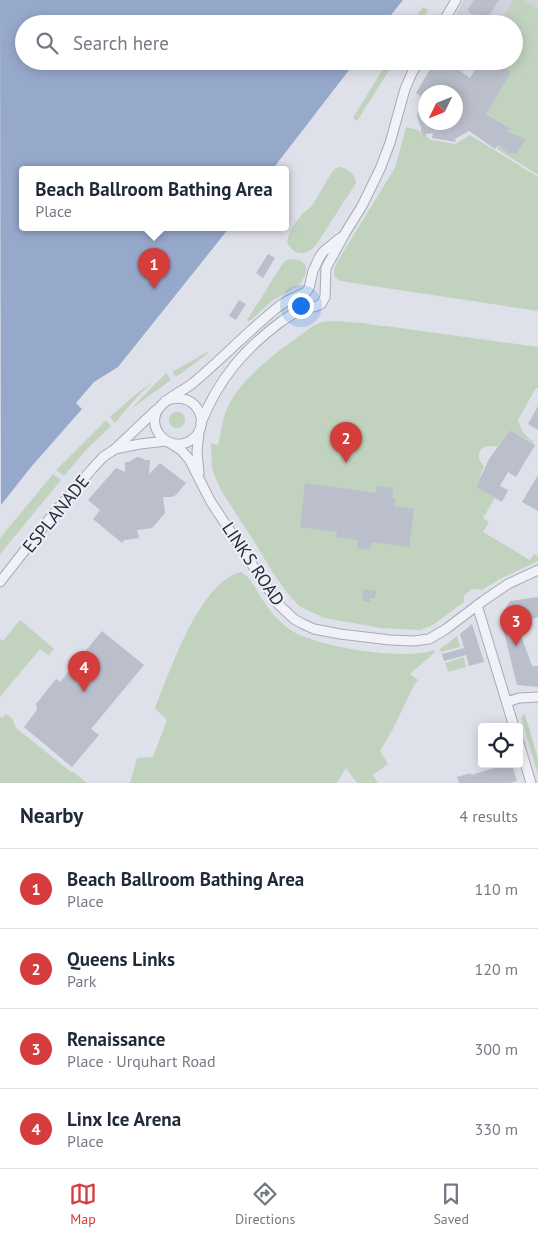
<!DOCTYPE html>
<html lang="en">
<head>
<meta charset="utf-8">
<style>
  :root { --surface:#fff; --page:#f2f2f3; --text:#1f2937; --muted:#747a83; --line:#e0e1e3; --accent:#d53c3c }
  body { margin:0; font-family:"PT Sans",sans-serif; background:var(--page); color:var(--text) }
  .controls { position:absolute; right:15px; bottom:15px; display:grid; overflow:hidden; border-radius:5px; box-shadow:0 2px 12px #0003 }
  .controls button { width:45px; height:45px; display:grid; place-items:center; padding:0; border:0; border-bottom:1px solid var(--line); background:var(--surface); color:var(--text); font:25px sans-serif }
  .compass { position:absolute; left:418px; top:85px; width:45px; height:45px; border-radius:50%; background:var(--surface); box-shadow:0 2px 12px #0003; rotate:227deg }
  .you { position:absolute; left:300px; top:305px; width:18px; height:18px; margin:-12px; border:4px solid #fff; border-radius:50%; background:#1a73e8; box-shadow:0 0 0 8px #1a73e833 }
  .badge { display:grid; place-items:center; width:32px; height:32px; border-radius:50%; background:var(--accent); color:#fff; font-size:16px; font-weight:700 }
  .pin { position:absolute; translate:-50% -41px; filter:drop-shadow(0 1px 2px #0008) }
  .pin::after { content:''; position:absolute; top:26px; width:18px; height:15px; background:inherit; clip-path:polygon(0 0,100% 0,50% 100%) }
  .popup { position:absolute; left:19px; top:166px; width:270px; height:65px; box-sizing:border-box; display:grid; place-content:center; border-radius:5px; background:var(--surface); filter:drop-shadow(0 1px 4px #0005); font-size:16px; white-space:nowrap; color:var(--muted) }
  .popup b { font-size:19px; color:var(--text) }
  .popup::after { content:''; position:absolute; left:50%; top:100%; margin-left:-10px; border:10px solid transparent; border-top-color:var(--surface) }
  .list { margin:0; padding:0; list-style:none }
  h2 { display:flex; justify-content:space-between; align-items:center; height:65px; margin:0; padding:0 20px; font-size:21px }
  h2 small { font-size:16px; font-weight:400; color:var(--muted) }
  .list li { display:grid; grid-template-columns:32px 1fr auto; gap:15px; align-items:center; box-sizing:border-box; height:80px; padding:0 20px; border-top:1px solid var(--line) }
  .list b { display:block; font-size:19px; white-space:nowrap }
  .list p { margin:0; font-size:16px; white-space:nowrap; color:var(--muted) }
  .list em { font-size:16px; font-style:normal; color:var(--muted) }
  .icon { flex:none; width:28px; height:28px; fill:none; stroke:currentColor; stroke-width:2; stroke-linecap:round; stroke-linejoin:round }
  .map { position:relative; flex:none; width:538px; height:783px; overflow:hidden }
  .search { position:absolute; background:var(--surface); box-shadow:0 2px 12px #0003; left:15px; right:15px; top:15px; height:55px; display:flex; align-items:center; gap:12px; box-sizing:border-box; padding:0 18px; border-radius:28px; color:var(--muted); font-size:19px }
  .sheet { height:385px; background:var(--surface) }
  nav { display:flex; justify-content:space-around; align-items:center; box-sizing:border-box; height:70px; border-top:1px solid var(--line); background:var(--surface); font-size:14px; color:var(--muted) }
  nav a { display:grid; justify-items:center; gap:2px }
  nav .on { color:var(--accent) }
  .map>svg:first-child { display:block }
  .built { fill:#d0d3de }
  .green { fill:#c1d3bf }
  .water { fill:#97a9cb }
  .building { fill:#bbbfcc; fill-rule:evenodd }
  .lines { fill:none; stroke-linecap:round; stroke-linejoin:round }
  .minor-casing { stroke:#a7abb6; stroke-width:11 }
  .minor { stroke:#f1f2f7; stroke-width:9 }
  .labels { text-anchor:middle; stroke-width:4; stroke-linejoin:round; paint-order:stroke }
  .street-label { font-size:18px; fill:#262c40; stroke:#eef0f6 }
</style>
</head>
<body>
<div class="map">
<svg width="538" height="783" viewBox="0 0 538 783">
  <rect width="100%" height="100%" fill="#dee1e9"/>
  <!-- built -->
  <g class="built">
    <path d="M464,0H538V13L512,4L499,24H450Z"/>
    <path d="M445,61H472L464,72Z"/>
  </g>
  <!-- green -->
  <g class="green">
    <path d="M514,0H524L538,9V175L497,149L510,128L475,107L503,61H514V24H499Z"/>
    <path d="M423,7L428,10L419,24H412Z"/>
    <path d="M388,61H395L357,121L353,118Z"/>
    <path d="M406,127L419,130L420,132L431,140L455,144L470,135L538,177V311L340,281L334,276V270L337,262L393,171L396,165Z"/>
    <path d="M340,167C347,168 356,175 356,183L316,245C305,257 294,256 287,242L290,231L293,226L302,214L312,206L332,172L336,168Z"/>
    <path d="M288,259L299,260L305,264C308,271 304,279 299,285L272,301L251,320L248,321L247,320L283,263Z"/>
    <path d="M335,321L363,323L382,326H386L538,347V388H536L518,420C521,431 525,436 534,442L533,443L510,430L497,447C482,442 472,455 484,466L476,487L495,498L483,518L489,522L483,532L530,560L534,554L538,556V561L500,579L482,590L472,589L464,596V602L433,625L420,630L381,628L324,618L299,606L289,595L273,573L257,546L222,492L215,477L212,468L211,443L218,445C221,434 222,421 226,411C239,377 284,347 313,326L322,322Z"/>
    <path d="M207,352H209C199,360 188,369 177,376L174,375L173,371L183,366Z"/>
    <path d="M166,373L171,380L131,409Z"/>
    <path d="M153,381L136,398L115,423L110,417L129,400Z"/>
    <circle cx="177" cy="420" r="8"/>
    <path d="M106,420L111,426L86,450L64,476L56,470Z"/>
    <path d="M53,474L61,480L0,554V538Z"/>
    <path d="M241,572C252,578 257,592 264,602C269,610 275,617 282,623C289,630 298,635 308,638C336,649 407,660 434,650L435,652L410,674L418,680L413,687L394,727L380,751L388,764L373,775L378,783H357L346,768L337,783H130L137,758L153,757L167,720L155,708C170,672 199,582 241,572Z"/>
    <path d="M20,620L54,649L49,655L40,649L0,697V639L3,641Z"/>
    <path d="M457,636L460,647L441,652L440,649Z"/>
    <path d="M464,657L466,667L448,672L445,663Z"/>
    <path d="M6,714L12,718L16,728L71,772L72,771L87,783H0V717L2,718Z"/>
    <path d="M525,714L538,759V775L521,717Z"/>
  </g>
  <!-- water -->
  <path class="water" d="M0,0H403L384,24H24V61H356L272,170H23V228H229L194,272L118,367L94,382L76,403L82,409L31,467L1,505Z"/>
  <!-- building -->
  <g class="building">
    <path d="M474,0H499L485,22L469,12L468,9Z"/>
    <path d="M435,61H461L456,68L470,78L480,61H490L502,68L503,67L511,72L486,114L510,128L507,132L526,139L517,153L509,154L499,145L495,149L469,131L455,139L456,142L432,138L433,133L426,134V136L424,137L421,131V128L417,117L420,96L416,93ZM426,92H456V122H426Z"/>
    <path d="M268,254L275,258L263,278L256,273Z"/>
    <path d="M239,300L246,304L236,320L229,316Z"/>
    <path d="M538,406V430L528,424Z"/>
    <path d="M510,430L535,445L516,477L508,472L500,486L508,490L502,502L476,487L489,459Z"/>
    <path d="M137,457L142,458L145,460H150L149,474L160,463L186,483L176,495L171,497H163L165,513L152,528L137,530L139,538L124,540L122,543L93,519L100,510L88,500L116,468L125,472V462H129Z"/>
    <path d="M538,475V511L522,502Z"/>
    <path d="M305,483L376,493L377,486L393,488L392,498H395L394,506L414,509L409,547L371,542L370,550L357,548L358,540L336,537L337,532L300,527Z"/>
    <path d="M364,589L376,591L375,599L370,598V602L362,601Z"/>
    <path d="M538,597V617L529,620L518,627L532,666H538V687L517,685L500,617L510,601Z"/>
    <path d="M472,624L484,662L469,666L466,655L444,661L442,654L464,648L460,634Z"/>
    <path d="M102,631L144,665L91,729L99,735L72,767L24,727L37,710L36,704L56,679L60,682Z"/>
    <path d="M497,764H512L517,781L510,783H459L457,777L471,773V775L498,767Z"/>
  </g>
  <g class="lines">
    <!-- minor casing -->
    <g class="minor-casing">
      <g id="minor">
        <path d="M442,24L456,0"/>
        <path d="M165,401C198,387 215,429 188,442C167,452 145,426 159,408C167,397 182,392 193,383C222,359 248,331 278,307L287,301L306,292L309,288L313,271L319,258L323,252L340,238"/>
        <path d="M201,423C218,380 244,349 282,321C288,317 295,312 302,309C308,307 316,308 321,304C322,302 324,299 325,297L326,268L344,235L362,206L380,169L390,143L405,89L412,73L419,61"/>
        <path d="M199,431L197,452L199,473"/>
        <path d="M170,443L181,450L189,459L211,502L278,604L294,619L303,624L314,629L340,634L390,640L414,641L429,639L446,629L483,601L508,584L538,570"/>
        <path d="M115,449L140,444L166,441"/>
        <path d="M0,582L54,513L92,469L103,457L115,449L156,410"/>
        <path d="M477,605L514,727"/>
        <path d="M507,702L519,698L538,697"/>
        <path d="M519,743L531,783"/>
      </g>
    </g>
    <!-- minor -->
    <use href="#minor" class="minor"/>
  </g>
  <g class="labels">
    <!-- street labels -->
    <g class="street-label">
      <text transform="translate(56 514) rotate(-51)" y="6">ESPLANADE</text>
      <text transform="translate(253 564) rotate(56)" y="6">LINKS ROAD</text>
    </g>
  </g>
</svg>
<div class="controls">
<button><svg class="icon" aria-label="locate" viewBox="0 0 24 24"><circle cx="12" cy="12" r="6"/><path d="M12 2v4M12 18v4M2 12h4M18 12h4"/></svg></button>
</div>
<svg class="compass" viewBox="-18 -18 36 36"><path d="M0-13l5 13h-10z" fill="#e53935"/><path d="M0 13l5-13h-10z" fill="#747a83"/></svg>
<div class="you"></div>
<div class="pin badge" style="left:154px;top:289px">1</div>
<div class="popup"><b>Beach Ballroom Bathing Area</b>Place</div>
<div class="pin badge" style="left:346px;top:463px">2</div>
<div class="pin badge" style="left:516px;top:646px">3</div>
<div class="pin badge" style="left:84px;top:692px">4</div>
<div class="search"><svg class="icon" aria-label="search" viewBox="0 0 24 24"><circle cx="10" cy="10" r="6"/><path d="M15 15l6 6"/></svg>Search here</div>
</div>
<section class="sheet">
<h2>Nearby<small>4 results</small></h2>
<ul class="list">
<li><span class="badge">1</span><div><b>Beach Ballroom Bathing Area</b><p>Place</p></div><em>110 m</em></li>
<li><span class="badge">2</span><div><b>Queens Links</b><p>Park</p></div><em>120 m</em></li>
<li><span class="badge">3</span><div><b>Renaissance</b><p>Place · Urquhart Road</p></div><em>300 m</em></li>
<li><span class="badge">4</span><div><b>Linx Ice Arena</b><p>Place</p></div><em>330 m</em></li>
</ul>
</section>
<nav>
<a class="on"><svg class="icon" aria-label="map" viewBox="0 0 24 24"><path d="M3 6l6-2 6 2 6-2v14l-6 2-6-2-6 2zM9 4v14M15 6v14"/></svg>Map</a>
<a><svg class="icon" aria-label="directions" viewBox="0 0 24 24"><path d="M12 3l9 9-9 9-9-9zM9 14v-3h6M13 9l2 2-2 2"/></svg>Directions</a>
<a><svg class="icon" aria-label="saved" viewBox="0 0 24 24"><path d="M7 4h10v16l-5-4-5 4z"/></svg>Saved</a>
</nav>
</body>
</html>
